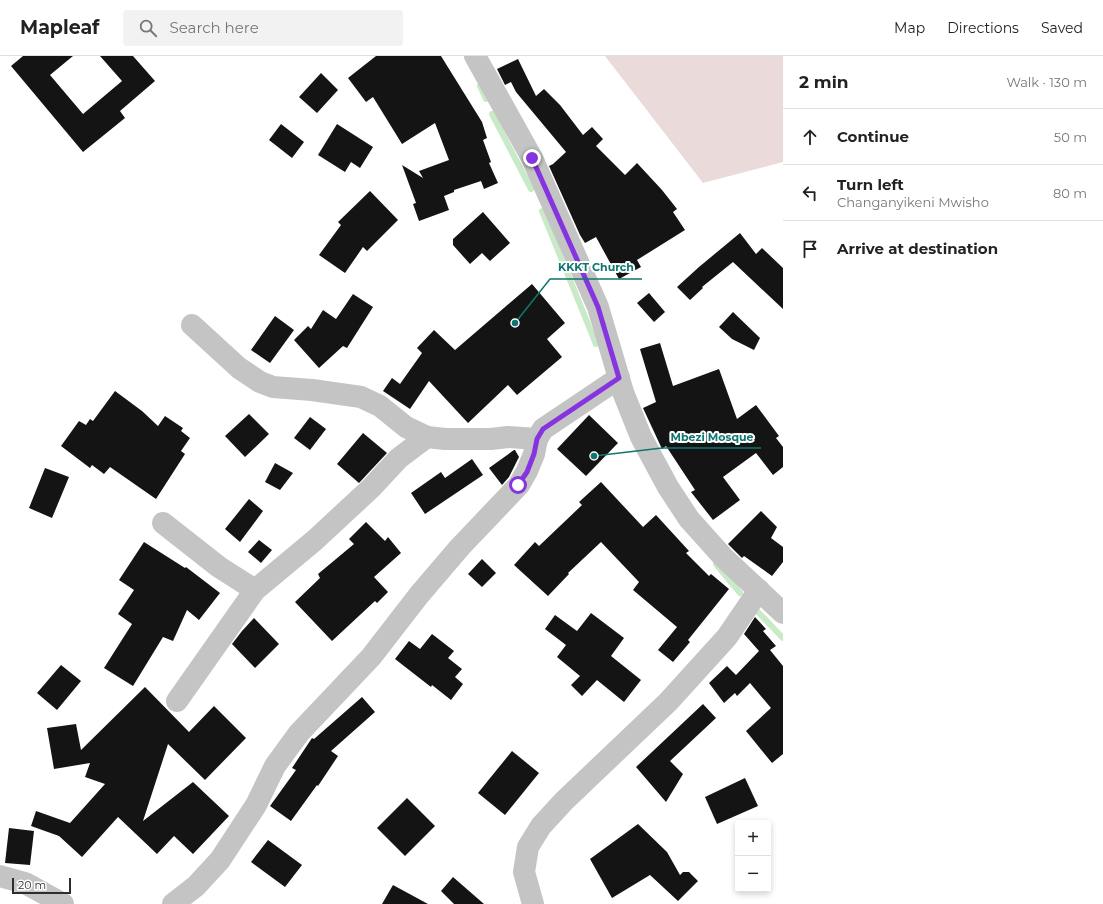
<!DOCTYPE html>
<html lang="en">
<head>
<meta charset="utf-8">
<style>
  :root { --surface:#fff; --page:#f2f2f2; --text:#222; --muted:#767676; --line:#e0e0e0 }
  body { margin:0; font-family:Montserrat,sans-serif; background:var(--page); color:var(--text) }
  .controls { position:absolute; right:12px; bottom:12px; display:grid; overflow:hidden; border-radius:4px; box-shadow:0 2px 6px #0003 }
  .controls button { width:36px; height:36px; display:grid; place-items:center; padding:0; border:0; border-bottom:1px solid var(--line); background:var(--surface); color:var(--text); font:20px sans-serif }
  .scale { position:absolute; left:12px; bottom:10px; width:59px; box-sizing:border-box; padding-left:4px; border:2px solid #2d2d2d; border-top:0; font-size:11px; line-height:14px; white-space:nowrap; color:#2d2d2d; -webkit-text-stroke:3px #fff; paint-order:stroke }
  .stop { position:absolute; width:12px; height:12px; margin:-9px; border:3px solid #8633e0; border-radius:50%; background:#fff }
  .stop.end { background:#8633e0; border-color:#fff; box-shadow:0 1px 4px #0008 }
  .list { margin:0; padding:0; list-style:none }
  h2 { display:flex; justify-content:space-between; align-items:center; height:52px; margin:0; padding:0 16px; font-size:17px }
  h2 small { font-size:13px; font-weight:400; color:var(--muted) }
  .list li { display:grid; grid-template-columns:26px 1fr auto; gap:12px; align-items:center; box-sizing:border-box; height:56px; padding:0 16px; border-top:1px solid var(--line) }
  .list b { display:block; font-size:15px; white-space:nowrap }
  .list p { margin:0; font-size:13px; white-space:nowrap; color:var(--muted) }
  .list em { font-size:13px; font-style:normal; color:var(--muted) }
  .icon { flex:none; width:22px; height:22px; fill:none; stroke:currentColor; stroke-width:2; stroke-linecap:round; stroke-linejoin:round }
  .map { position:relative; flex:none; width:783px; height:848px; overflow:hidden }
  header { display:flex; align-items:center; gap:24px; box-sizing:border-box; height:56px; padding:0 20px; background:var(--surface); border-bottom:1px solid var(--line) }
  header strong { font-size:19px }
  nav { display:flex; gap:22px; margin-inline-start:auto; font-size:14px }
  .search { width:280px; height:36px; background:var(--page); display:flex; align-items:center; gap:10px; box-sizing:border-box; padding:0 14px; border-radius:4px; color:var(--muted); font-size:15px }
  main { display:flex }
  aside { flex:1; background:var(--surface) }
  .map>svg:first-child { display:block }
  .green { fill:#eadbda }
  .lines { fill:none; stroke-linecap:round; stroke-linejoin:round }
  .stream { stroke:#c9eac7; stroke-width:6 }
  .building { fill:#141414 }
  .minor { stroke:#c4c4c4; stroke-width:22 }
  .route { stroke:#8633e0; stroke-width:5 }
  .leader { fill:none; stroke:#0f766e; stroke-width:1.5 }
  .callout-dot { fill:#0f766e; stroke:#fff; stroke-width:1.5 }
  .callout-label { font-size:11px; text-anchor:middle; font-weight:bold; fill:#0f766e; stroke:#fff; stroke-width:4; stroke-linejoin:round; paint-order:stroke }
</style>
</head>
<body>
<header>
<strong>Mapleaf</strong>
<div class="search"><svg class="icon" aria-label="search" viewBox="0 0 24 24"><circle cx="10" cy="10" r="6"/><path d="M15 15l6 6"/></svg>Search here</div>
<nav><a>Map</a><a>Directions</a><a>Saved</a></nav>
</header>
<main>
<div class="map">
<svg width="783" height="848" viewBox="0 0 783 848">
  <rect width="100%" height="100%" fill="#fff"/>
  <!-- green -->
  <path class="green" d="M605,0H783V106L703,127Z"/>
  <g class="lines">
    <!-- stream -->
    <g class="stream">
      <path d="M480,30L486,43"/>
      <path d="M492,58L531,133"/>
      <path d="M542,155L596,288"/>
      <path d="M716,508L740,537"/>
      <path d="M757,555L783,582"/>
    </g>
  </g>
  <!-- building -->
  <g class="building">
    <path d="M23,0H73L50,19L83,58L122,25L100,0H133L155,25L120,55L125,62L83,96L11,10Z"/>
    <path d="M376,0H441L482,66L487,82L483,84L491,106L489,107L498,127L484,133L481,125L454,134V136L444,140L449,154L419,165L413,148L416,147L402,109L423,122L419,115L449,104L435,67L402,88L373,41L366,46L348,22Z"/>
    <path d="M518,3L536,40L544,33L560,49L583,79L592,71L603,83L596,90L625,119L637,107L662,134L677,153L673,156L685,174L637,204L641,211L619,223L596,181L585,187L580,179L549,110L553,108L566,96L516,36L511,26L505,29L497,13Z"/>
    <path d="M321,17L338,34L317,57L299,41Z"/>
    <path d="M281,68L304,86L292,102L269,84Z"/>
    <path d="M337,68L373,91L360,112L351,106L345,116L318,99Z"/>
    <path d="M370,135L398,164L367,195L363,191L345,217L319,199L341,169L338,166Z"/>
    <path d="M483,156L510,187L490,205L482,197L470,208L453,189V183Z"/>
    <path d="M740,177L756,198L762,192L783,212V253L733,206L702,231L703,232L690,244L677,231L699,211Z"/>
    <path d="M532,228L565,267L547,283L562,301L517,339L508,329L468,367L429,325L410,353L383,335L392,322L400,328L422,297L417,292L434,274L455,294Z"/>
    <path d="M649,237L665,256L654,266L637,247Z"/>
    <path d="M353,238L373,251L347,292L343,290L319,312L294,284L308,270L311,273L323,254L336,263Z"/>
    <path d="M733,256L760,282L754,294L732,283L719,271Z"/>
    <path d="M275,260L294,274L270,307L251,294Z"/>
    <path d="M660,287L673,330L719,313L737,363L756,349L779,380L776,382L783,391V411L773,419L756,397L723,421L740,444L713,464L691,436L695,434L666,390L662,393L643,352L656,346L640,293Z"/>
    <path d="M115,335L142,355L158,370L165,360L183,372L181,375L190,382L181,395L185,398L156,443L110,411L104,418L92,409L90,412L61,390L79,365L86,369L90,363L93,365Z"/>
    <path d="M249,358L269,378L245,401L225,380Z"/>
    <path d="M589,359L618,387L586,420L557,393Z"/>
    <path d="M310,361L326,373L310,394L294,382Z"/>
    <path d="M363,377L387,397L359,427L337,408Z"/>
    <path d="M514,394H515L519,401L509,421L502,429L489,412Z"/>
    <path d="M472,403L483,419L425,458L411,437L441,416L445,422Z"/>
    <path d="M275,407L293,417L280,434L265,426Z"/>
    <path d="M45,412L69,421L52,462L29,452Z"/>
    <path d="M601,426L643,471L656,459L689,495L686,497L709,520L711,518L729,533L688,584L690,586L673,606L658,594L677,571L633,534L639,526L601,486L568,517L569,518L548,540L514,509L535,486L539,490L582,449L579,446Z"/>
    <path d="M249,443L263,455L240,486L225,473Z"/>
    <path d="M761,455L777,471L771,482L783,491V506L772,520L744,500L742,502L728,488Z"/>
    <path d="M366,466L385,485L388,481L401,497L374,521L388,536L377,547L375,545L332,585L295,546L320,522L318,518L354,488L349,483Z"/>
    <path d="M259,484L272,494L261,507L248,496Z"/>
    <path d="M144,486L185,512L186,511L220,537L199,564L187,554L173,585L163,581L133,630L104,612L132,568L118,558L134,534L119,524Z"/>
    <path d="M482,503L496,517L482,531L468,518Z"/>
    <path d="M591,557L624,582L611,600L641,624L624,646L597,624L582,640L571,629L580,620L557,601L566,589L545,573L555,559L577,575Z"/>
    <path d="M755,561L766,573L763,575L776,590L770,594L783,610V698L772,707L746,675L771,652L750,627L737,640L735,637L724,647L709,627L727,610L736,619L759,595L744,578Z"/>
    <path d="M254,562L279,588L255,612L232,588L242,575Z"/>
    <path d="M432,578L454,595L448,602L462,613L455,621L463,628L451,644L432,629L431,631L395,603L409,585L420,593Z"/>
    <path d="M61,609L81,625L57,654L37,637Z"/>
    <path d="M145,631L189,676L214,650L246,682L205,724L168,688L143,765L193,726L229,760L193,798L174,780L157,798L118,761L82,801L59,780L31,770L36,755L70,767L105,728L85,721L90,707L54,713L47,672L76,668L81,694Z"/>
    <path d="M362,641L375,656L331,695L338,700L318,730L317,729L291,765L270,750L296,714L292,712L312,682L314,683Z"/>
    <path d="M703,648L716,662L670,705L683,718L666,746L636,711Z"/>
    <path d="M512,695L539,717L505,759L478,737Z"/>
    <path d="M745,722L758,750L717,768L705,741Z"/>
    <path d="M407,742L435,770L405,800L377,772Z"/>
    <path d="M638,768L667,796L680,819L683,816H689L698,825L678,845L650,819L612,842L590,803Z"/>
    <path d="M9,772L34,775L30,809L5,807Z"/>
    <path d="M268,784L302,809L285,831L251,806Z"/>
    <path d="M453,821L484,848H454L441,835Z"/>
    <path d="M393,829L428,848H382Z"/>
  </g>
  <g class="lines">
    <!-- minor -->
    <g class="minor">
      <path d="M475,0L532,102L598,251L623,336L641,381L668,431L689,463L724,502L783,557"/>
      <path d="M192,269L239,312L260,326L273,331L312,334L361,341L380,350L406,371L427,381L445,383H491L508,381L537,383"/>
      <path d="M163,467L219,511L255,534"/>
      <path d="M177,645L255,534L315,484L371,432L399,402L427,381"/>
      <path d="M0,820L25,827L63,848"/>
      <path d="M173,848L196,830L220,804L256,749L275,710L299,677L371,601L419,539L460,491L519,429L527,415L534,398L537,383L543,373L619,322"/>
      <path d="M533,848L524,816L528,791L541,770L564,745L668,646L727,581L759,534"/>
    </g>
  </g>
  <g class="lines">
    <!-- route -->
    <path class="route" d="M518,429L527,416L534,398L537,383L543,373L619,322L598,251L532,102"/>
  </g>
  <!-- callouts -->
  <path class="leader" d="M515 267L550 223H642M594 400L662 392H761"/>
  <g class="callout-dot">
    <circle cx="515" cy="267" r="4"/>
    <circle cx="594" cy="400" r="4"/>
  </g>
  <g class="callout-label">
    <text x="596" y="215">KKKT Church</text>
    <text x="712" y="385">Mbezi Mosque</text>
  </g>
</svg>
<div class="controls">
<button>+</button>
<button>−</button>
</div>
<div class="scale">20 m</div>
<div class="stop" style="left:518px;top:429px"></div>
<div class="stop end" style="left:532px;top:102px"></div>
</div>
<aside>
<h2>2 min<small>Walk · 130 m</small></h2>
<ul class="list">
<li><svg class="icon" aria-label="ahead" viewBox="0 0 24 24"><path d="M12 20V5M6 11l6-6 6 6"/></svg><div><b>Continue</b></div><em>50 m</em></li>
<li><svg class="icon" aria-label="left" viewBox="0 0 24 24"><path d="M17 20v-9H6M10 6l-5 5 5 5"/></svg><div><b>Turn left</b><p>Changanyikeni Mwisho</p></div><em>80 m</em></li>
<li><svg class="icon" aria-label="arrive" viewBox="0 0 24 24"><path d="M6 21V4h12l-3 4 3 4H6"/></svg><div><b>Arrive at destination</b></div></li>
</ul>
</aside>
</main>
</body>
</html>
